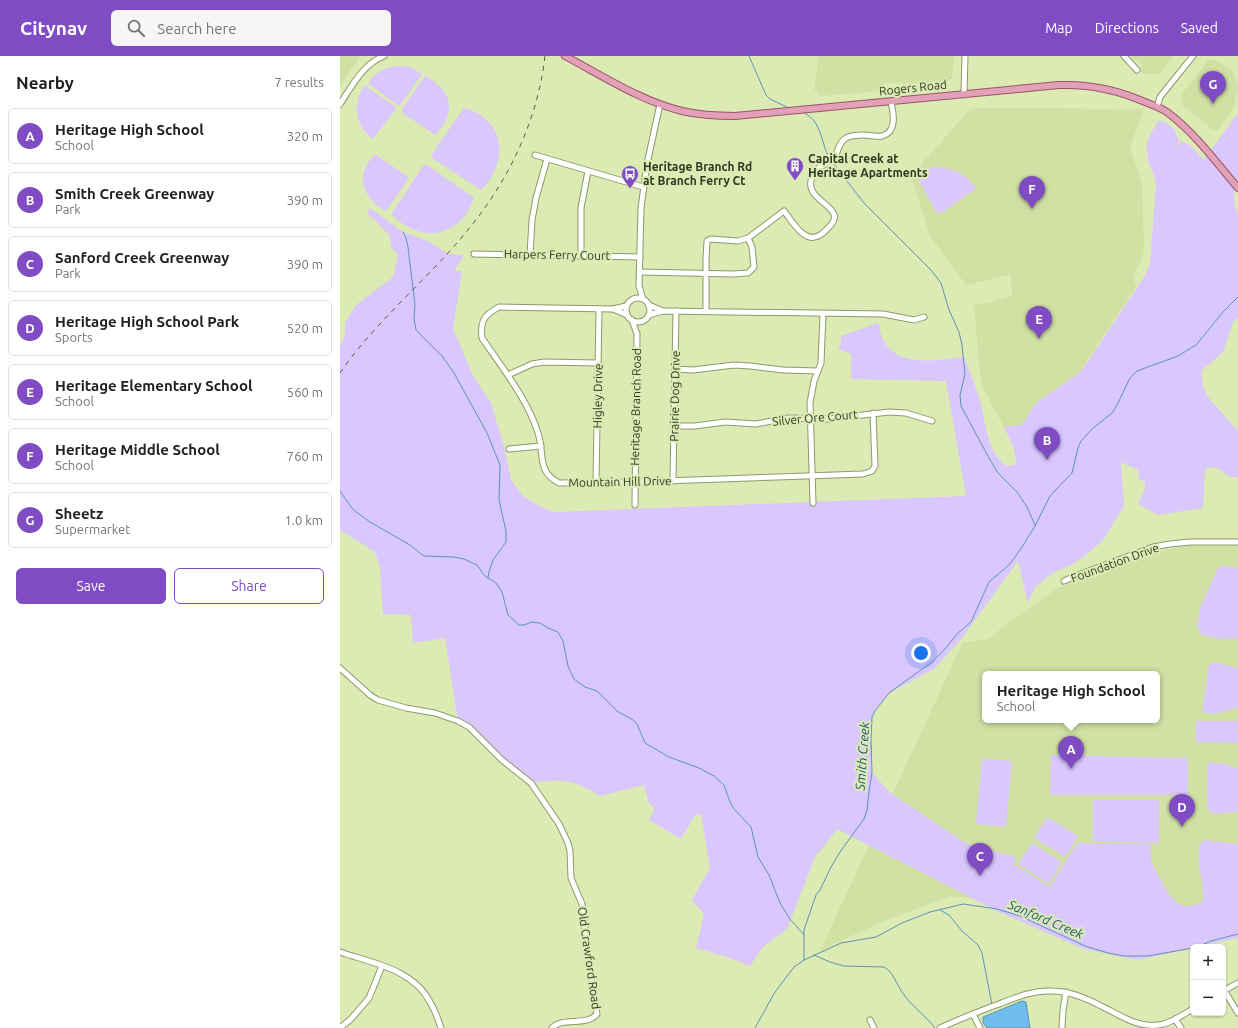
<!DOCTYPE html>
<html lang="en">
<head>
<meta charset="utf-8">
<style>
  :root { --surface:#fff; --page:#f6f6f6; --text:#202124; --muted:#757577; --line:#e0e0e0; --accent:#7f4cc4 }
  body { margin:0; font-family:Ubuntu,sans-serif; background:var(--page); color:var(--text) }
  .controls { position:absolute; right:12px; bottom:12px; display:grid; overflow:hidden; border-radius:6px; box-shadow:0 1px 3px #0004 }
  .controls button { width:36px; height:36px; display:grid; place-items:center; padding:0; border:0; border-bottom:1px solid var(--line); background:var(--surface); color:var(--text); font:20px sans-serif }
  .you { position:absolute; left:581px; top:597px; width:14px; height:14px; margin:-10px; border:3px solid #fff; border-radius:50%; background:#1a73e8; box-shadow:0 0 0 6px #1a73e833 }
  .badge { display:grid; place-items:center; width:26px; height:26px; border-radius:50%; background:var(--accent); color:#fff; font-size:13px; font-weight:700 }
  .pin { position:absolute; translate:-50% -33px; filter:drop-shadow(0 1px 2px #0008) }
  .pin::after { content:''; position:absolute; top:21px; width:14px; height:12px; background:inherit; clip-path:polygon(0 0,100% 0,50% 100%) }
  .popup { position:absolute; left:642px; top:615px; width:178px; height:52px; box-sizing:border-box; display:grid; place-content:center; border-radius:6px; background:var(--surface); filter:drop-shadow(0 1px 3px #0005); font-size:13px; white-space:nowrap; color:var(--muted) }
  .popup b { font-size:15px; color:var(--text) }
  .popup::after { content:''; position:absolute; left:50%; top:100%; margin-left:-8px; border:8px solid transparent; border-top-color:var(--surface) }
  .list { margin:0; padding:0; list-style:none }
  h2 { display:flex; justify-content:space-between; align-items:center; height:52px; margin:0; padding:0 16px; font-size:17px }
  h2 small { font-size:13px; font-weight:400; color:var(--muted) }
  .list li { display:grid; grid-template-columns:26px 1fr auto; gap:12px; align-items:center; box-sizing:border-box; height:56px; margin:0 8px 8px; padding:0 8px; border:1px solid var(--line); border-radius:6px }
  .list b { display:block; font-size:15px; white-space:nowrap }
  .list p { margin:0; font-size:13px; white-space:nowrap; color:var(--muted) }
  .list em { font-size:13px; font-style:normal; color:var(--muted) }
  .actions { display:flex; gap:8px; padding:12px 16px }
  .actions a { flex:1; padding:9px 0; border:1px solid var(--accent); border-radius:6px; text-align:center; font-size:14px; color:var(--accent) }
  .actions .main { background:var(--accent); color:#fff }
  .icon { flex:none; width:22px; height:22px; fill:none; stroke:currentColor; stroke-width:2; stroke-linecap:round; stroke-linejoin:round }
  .map { position:relative; flex:none; width:898px; height:972px; overflow:hidden }
  header { display:flex; align-items:center; gap:24px; box-sizing:border-box; height:56px; padding:0 20px; background:var(--accent); color:#fff }
  header strong { font-size:19px }
  nav { display:flex; gap:22px; margin-inline-start:auto; font-size:14px }
  .search { width:280px; height:36px; background:var(--page); display:flex; align-items:center; gap:10px; box-sizing:border-box; padding:0 14px; border-radius:6px; color:var(--muted); font-size:15px }
  main { display:flex }
  aside { flex:1; background:var(--surface) }
  .map>svg:first-child { display:block }
  .built { fill:#d1e1a4; fill-rule:evenodd }
  .green { fill:#d9c7fe }
  .water { fill:#70bcef; stroke:#5d94b2 }
  .lines { fill:none; stroke-linecap:round; stroke-linejoin:round }
  .stream { stroke:#5d94b2; stroke-width:1 }
  .minor-casing { stroke:#8e9a68; stroke-width:7 }
  .major-casing { stroke:#995466; stroke-width:8 }
  .minor { stroke:#fff; stroke-width:5 }
  .major { stroke:#e3a1b9; stroke-width:6 }
  .rail { stroke:#555d41; stroke-width:1; stroke-dasharray:5 5; stroke-linecap:butt }
  .labels { text-anchor:middle; stroke-width:4; stroke-linejoin:round; paint-order:stroke }
  .street-label { font-size:12px; fill:#313722; stroke:#dceab4 }
  .poi-label { font-size:12px; font-weight:bold; fill:#313722; stroke:#dceab4; text-anchor:start }
  .water-label { font-size:13px; font-style:italic; fill:#1d5578; stroke:#dceab4 }
</style>
</head>
<body>
<header>
<strong>Citynav</strong>
<div class="search"><svg class="icon" aria-label="search" viewBox="0 0 24 24"><circle cx="10" cy="10" r="6"/><path d="M15 15l6 6"/></svg>Search here</div>
<nav><a>Map</a><a>Directions</a><a>Saved</a></nav>
</header>
<main>
<aside>
<h2>Nearby<small>7 results</small></h2>
<ul class="list">
<li><span class="badge">A</span><div><b>Heritage High School</b><p>School</p></div><em>320 m</em></li>
<li><span class="badge">B</span><div><b>Smith Creek Greenway</b><p>Park</p></div><em>390 m</em></li>
<li><span class="badge">C</span><div><b>Sanford Creek Greenway</b><p>Park</p></div><em>390 m</em></li>
<li><span class="badge">D</span><div><b>Heritage High School Park</b><p>Sports</p></div><em>520 m</em></li>
<li><span class="badge">E</span><div><b>Heritage Elementary School</b><p>School</p></div><em>560 m</em></li>
<li><span class="badge">F</span><div><b>Heritage Middle School</b><p>School</p></div><em>760 m</em></li>
<li><span class="badge">G</span><div><b>Sheetz</b><p>Supermarket</p></div><em>1.0 km</em></li>
</ul>
<div class="actions"><a class="main">Save</a><a>Share</a></div>
</aside>
<div class="map">
<svg width="898" height="972" viewBox="0 0 898 972">
  <rect width="100%" height="100%" fill="#dceab4"/>
  <!-- built -->
  <g class="built">
    <path d="M0,0H20L0,30Z"/>
    <path d="M479,0H614L613,15L612,23L603,28L544,27V35L480,40L474,33Z"/>
    <path d="M792,0H833L819,18H801L802,8Z"/>
    <path d="M868,4L878,5L893,16L898,28V35L895,40L896,48L878,74L872,73L842,49L841,39Z"/>
    <path d="M631,52L804,53L792,86L791,95L802,127L804,191L801,205L793,220L796,231L739,317L696,347L682,369L664,371L641,328L634,249L647,247L672,240L671,218L626,229L590,180L571,120Z"/>
    <path d="M846,490H898V875L610,840L537,868L480,895L623,586L648,583L675,562L718,532L817,495ZM645,618H817V664H645Z"/>
  </g>
  <!-- green -->
  <g class="green">
    <path d="M62,10L70,11L82,18L61,48L57,49L28,27C37,15 47,10 62,10Z"/>
    <path d="M85,20C113,34 117,57 95,79L63,57L62,53Z"/>
    <path d="M25,30L56,51V53L33,83C16,72 11,46 25,30Z"/>
    <path d="M124,52C166,63 169,107 141,134L92,102V98Z"/>
    <path d="M898,57V125C893,132 893,150 898,157V262L893,266L883,296L861,315L863,330L867,340L898,375V421C897,421 892,421 891,421C882,417 876,406 865,414L863,452L818,459L798,448L805,434V426L798,422V414L781,406L784,450L763,484L746,499L733,508L714,516L695,531L688,547L678,505L622,582L594,613L549,637L539,649L532,661L531,682L532,716L548,735L627,788L675,801V809L710,831L737,787L811,788C811,793 810,801 812,807C814,813 818,818 821,824C830,842 841,860 864,844L859,805V790L864,784L898,788V882L853,891V892L798,904L744,893L657,855L497,773L475,801L447,873L423,891L410,910L387,901L356,892L364,858L352,844L370,812L361,758L355,759L341,783L309,764L315,752L309,748L304,729L260,740C235,724 221,722 191,727L129,671L118,665L105,582L73,587L71,559L43,558L40,511L35,496L0,474V288L3,285L5,280V267L16,249L53,221L58,199L51,191L50,180L33,162L27,158L30,152L63,176L88,185L108,198L124,199L114,215H122L113,272L132,318L151,347L164,391L171,424L184,441L201,451L215,456L626,440L606,325L511,323V298L498,293L501,285V280L538,267C540,272 540,277 542,282C557,313 597,304 624,301C629,314 635,328 639,342C646,363 646,397 667,410L676,408C676,394 670,384 664,371L682,369L696,347L739,317L747,307L806,218L810,207L816,130L813,116L809,108L806,90L810,79L818,65L825,66L835,74V77L839,84L837,93L841,85L850,89L864,104Z"/>
    <path d="M36,99L68,121V124L46,155C23,144 13,116 36,99Z"/>
    <path d="M87,109L134,142C131,151 126,160 119,166C95,186 73,177 51,159L83,110Z"/>
    <path d="M597,111C616,113 625,118 636,132L602,157L596,156L576,119L589,112Z"/>
    <path d="M887,510L898,512V582L882,583L862,579L857,570L861,550L878,512Z"/>
    <path d="M874,606L898,612V651L875,658L862,656L869,609Z"/>
    <path d="M856,665H898V687L856,686Z"/>
    <path d="M711,699L848,702V739H710Z"/>
    <path d="M642,703L672,705L666,771L636,768Z"/>
    <path d="M868,706L886,708L898,713V756L873,758L868,753L867,740Z"/>
    <path d="M753,744H819V787L753,785Z"/>
    <path d="M707,761L738,780L725,801L694,782Z"/>
    <path d="M692,787L722,806L709,828L678,808Z"/>
  </g>
  <!-- water -->
  <path class="water" d="M682,945L686,946L690,972H647L643,967V961Z"/>
  <g class="lines">
    <!-- stream -->
    <g class="stream">
      <path d="M409,0L426,39L430,43L449,52"/>
      <path d="M464,57C482,65 481,87 489,102"/>
      <path d="M493,107L524,147L591,214L601,227L609,254L619,276L622,289L625,318L620,339L621,350L649,402L658,417L677,436L687,451L695,469"/>
      <path d="M63,176L66,182L68,191L75,249L74,263L76,274L102,300L114,317L147,377L160,409L159,444L166,475V486L153,504L149,516L148,522"/>
      <path d="M0,435L11,451L15,455L30,466L70,489L84,500L114,501L124,503L137,509L145,520L156,527L162,536L168,559L179,569H184L192,566L200,567L208,572L218,576L223,585L228,610L234,623L245,631L257,635L277,655L293,664L297,668L305,687L329,701L359,712L374,720L384,729L390,746L394,753L411,771L418,801L429,819L440,847L450,863L464,879"/>
      <path d="M600,854L609,859L622,875L638,889L642,897L652,949"/>
      <path d="M857,891L871,885L898,878"/>
      <path d="M474,899L490,906L504,910L544,911C553,916 556,927 562,936C571,950 585,959 595,972"/>
      <path d="M464,904V874L476,839L480,834L491,811L500,796L524,763L527,754L529,736L532,716L531,682L532,661L535,655L549,637L592,606L604,594L618,577L631,566L649,526L670,508L682,491L695,470L710,440L732,417L738,392L741,385L752,373L772,357L777,349L790,322L797,315L838,300L856,289L883,256L898,241"/>
      <path d="M415,972L435,936L454,911L464,904L501,887L536,881L562,867L590,856L623,848L657,853L680,860L745,890L768,897L784,900H808L853,892"/>
    </g>
    <!-- minor casing -->
    <g class="minor-casing">
      <g id="minor">
        <path d="M784,0L797,14"/>
        <path d="M624,38L625,0"/>
        <path d="M0,48C12,30 23,8 44,0"/>
        <path d="M817,51L820,41L853,0"/>
        <path d="M195,99L303,131"/>
        <path d="M134,198L300,201"/>
        <path d="M190,199L192,164L196,142L207,103"/>
        <path d="M241,199V152L248,115"/>
        <path d="M299,216L393,218L408,217L414,211L412,191L408,182"/>
        <circle cx="298" cy="254" r="12"/>
        <path d="M303,243L299,230L301,152L307,108L320,48"/>
        <path d="M309,249L323,255"/>
        <path d="M286,250L273,253L159,251C144,259 140,265 142,282C161,310 188,344 198,377C205,398 196,415 219,427L295,426L523,418L532,415L535,410L533,357"/>
        <path d="M273,253L287,259"/>
        <path d="M366,255V203L367,185L371,183L398,185L408,182L444,155C452,165 465,189 480,179C484,177 486,174 489,171C511,150 459,146 473,119C477,110 485,110 492,104C499,98 497,87 506,82C511,79 518,79 524,79C530,79 537,81 542,80C558,76 553,56 551,45"/>
        <path d="M309,259L323,255L543,258L574,264L584,261"/>
        <path d="M292,264L297,278L295,449"/>
        <path d="M335,313L353,314L394,309L410,310L443,314L478,315"/>
        <path d="M168,319L192,308L204,306L258,307"/>
        <path d="M334,370H355L385,366L416,368L448,362L489,363L549,356L566,357L592,365"/>
        <path d="M169,393L201,390"/>
        <path d="M333,425L336,255"/>
        <path d="M256,426L259,253"/>
        <path d="M473,447L470,347L474,325L481,307L483,258"/>
        <path d="M724,525L738,519L813,491L830,488L850,486H898"/>
        <path d="M0,612L30,639L38,644L66,652L95,657L118,665L129,671L162,704L191,727L219,768L228,787L230,795L231,822L242,848L251,921L257,958C246,971 223,960 212,972"/>
        <path d="M0,896C32,907 73,913 90,946C95,954 98,963 101,972"/>
        <path d="M884,934L898,957"/>
        <path d="M883,935L898,927"/>
        <path d="M633,958L640,972"/>
        <path d="M835,963L841,972"/>
        <path d="M530,964L534,972"/>
        <path d="M0,972L11,963L29,942L42,910"/>
        <path d="M600,972C620,963 639,955 659,948C677,941 694,934 712,935C730,935 746,942 761,950C779,958 796,972 818,969C830,968 842,959 853,953"/>
        <path d="M722,972L723,954L726,936"/>
      </g>
    </g>
    <!-- major casing -->
    <g class="major-casing">
      <path id="major" d="M225,0C263,20 301,45 342,55C359,59 377,60 395,60L719,29C750,28 778,34 805,46C813,49 821,52 827,56C855,77 876,106 898,132"/>
    </g>
    <!-- minor -->
    <use href="#minor" class="minor"/>
    <!-- major -->
    <use href="#major" class="major"/>
    <!-- rail -->
    <path class="rail" d="M0,317C37,263 90,222 131,170C170,122 198,62 205,0"/>
  </g>
  <!-- icons -->
  <defs>
    <g id="building-pin" transform="scale(0.9)"><path d="M0 17L-7.5 6A9.5 9.5 0 1 1 7.5 6Z" fill="#7f4cc4" stroke="#dceab4"/><path d="M-4-6H4V6H1V3H-1V6H-4ZM-2.5-4.3h1.7v1.8h-1.7ZM.8-4.3h1.7v1.8H.8ZM-2.5-1h1.7V.8h-1.7ZM.8-1h1.7V.8H.8Z" fill="#fff"/></g>
    <g id="bus-pin" transform="scale(0.9)"><path d="M0 17L-7.5 6A9.5 9.5 0 1 1 7.5 6Z" fill="#7f4cc4" stroke="#dceab4"/><path d="M-5-6H5V4H4V6H2V4H-2V6H-4V4H-5ZM-3.5-4V0h7V-4ZM-3.5 1.2v1.5H-2V1.2ZM2 1.2v1.5H3.5V1.2Z" fill="#fff"/></g>
  </defs>
  <g fill-rule="evenodd">
    <use href="#building-pin" x="455" y="110"/>
    <use href="#bus-pin" x="290" y="118"/>
  </g>
  <g class="labels">
    <!-- street labels -->
    <g class="street-label">
      <text transform="translate(573 32) rotate(-6)" y="4">Rogers Road</text>
      <text transform="translate(217 199) rotate(1)" y="4">Harpers Ferry Court</text>
      <text transform="translate(258 340) rotate(-89)" y="4">Higley Drive</text>
      <text transform="translate(335 340) rotate(-89)" y="4">Prairie Dog Drive</text>
      <text transform="translate(296 351) rotate(-89)" y="4">Heritage Branch Road</text>
      <text transform="translate(475 362) rotate(-5)" y="4">Silver Ore Court</text>
      <text transform="translate(280 426) rotate(-1)" y="4">Mountain Hill Drive</text>
      <text transform="translate(775 507) rotate(-20)" y="4">Foundation Drive</text>
      <text transform="translate(249 902) rotate(82)" y="4">Old Crawford Road</text>
    </g>
    <!-- poi labels -->
    <g class="poi-label">
      <text x="468" y="107">Capital Creek at<tspan x="468" dy="14">Heritage Apartments</tspan></text>
      <text x="303" y="115">Heritage Branch Rd<tspan x="303" dy="14">at Branch Ferry Ct</tspan></text>
    </g>
    <!-- water labels -->
    <g class="water-label">
      <text transform="translate(522 700) rotate(-86)" y="5">Smith Creek</text>
      <text transform="translate(706 863) rotate(23)" y="5">Sanford Creek</text>
    </g>
  </g>
</svg>
<div class="controls">
<button>+</button>
<button>−</button>
</div>
<div class="you"></div>
<div class="pin badge" style="left:731px;top:713px">A</div>
<div class="popup"><b>Heritage High School</b>School</div>
<div class="pin badge" style="left:707px;top:404px">B</div>
<div class="pin badge" style="left:640px;top:820px">C</div>
<div class="pin badge" style="left:842px;top:771px">D</div>
<div class="pin badge" style="left:699px;top:283px">E</div>
<div class="pin badge" style="left:692px;top:153px">F</div>
<div class="pin badge" style="left:873px;top:48px">G</div>
</div>
</main>
</body>
</html>
